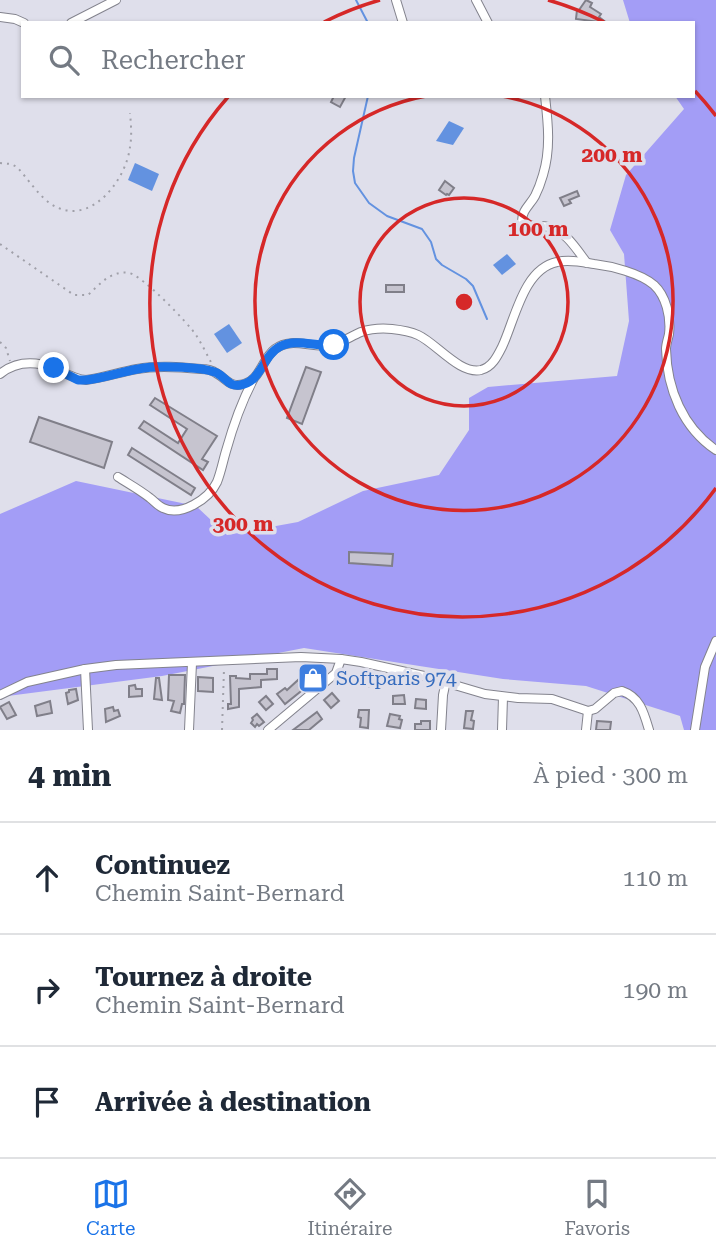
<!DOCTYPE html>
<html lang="fr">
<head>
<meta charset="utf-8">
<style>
  :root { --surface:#fff; --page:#f6f6f7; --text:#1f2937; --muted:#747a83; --line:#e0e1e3; --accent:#1a73e8 }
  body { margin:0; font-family:"Roboto Serif",serif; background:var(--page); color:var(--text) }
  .stop { position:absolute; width:21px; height:21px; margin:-16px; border:5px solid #1a73e8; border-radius:50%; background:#fff }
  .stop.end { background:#1a73e8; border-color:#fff; box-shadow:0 2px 7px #0008 }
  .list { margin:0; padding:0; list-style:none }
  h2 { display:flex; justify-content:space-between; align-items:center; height:91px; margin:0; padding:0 28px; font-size:30px }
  h2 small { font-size:23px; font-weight:400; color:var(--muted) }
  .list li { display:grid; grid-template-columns:46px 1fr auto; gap:21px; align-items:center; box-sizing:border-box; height:112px; padding:0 28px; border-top:2px solid var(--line) }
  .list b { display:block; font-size:26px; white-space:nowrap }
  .list p { margin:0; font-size:23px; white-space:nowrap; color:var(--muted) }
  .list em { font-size:23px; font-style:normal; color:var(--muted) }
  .icon { flex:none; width:38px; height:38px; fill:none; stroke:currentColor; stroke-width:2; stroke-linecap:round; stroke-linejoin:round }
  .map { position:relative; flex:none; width:716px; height:730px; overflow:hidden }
  .search { position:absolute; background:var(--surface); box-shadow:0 2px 5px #0004; left:21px; right:21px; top:21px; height:77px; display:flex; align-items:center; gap:18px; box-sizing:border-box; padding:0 24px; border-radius:0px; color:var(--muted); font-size:26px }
  .sheet { height:427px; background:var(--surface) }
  nav { display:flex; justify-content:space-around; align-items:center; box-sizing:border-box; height:98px; border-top:2px solid var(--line); background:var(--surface); font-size:19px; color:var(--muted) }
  nav a { display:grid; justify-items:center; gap:4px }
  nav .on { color:var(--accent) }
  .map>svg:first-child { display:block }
  .forest { fill:#a39df6 }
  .water { fill:#6392e0 }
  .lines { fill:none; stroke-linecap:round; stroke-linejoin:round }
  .stream { stroke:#6392e0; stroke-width:2 }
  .building { fill:#c6c4cf; stroke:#807f89; stroke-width:2 }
  .minor-casing { stroke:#83838d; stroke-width:10 }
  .path { stroke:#a0a0a9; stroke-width:2; stroke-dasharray:2 5; stroke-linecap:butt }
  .minor { stroke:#fff; stroke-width:8 }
  .route { stroke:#1a73e8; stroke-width:9 }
  .ring { fill:none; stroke:#d62828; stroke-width:3.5 }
  .labels { text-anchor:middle; stroke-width:7; stroke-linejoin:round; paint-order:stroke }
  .shop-label { font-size:19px; fill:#366cbe; stroke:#dfdfeb; text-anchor:start }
  .centre { fill:#d62828; stroke:#dfdfeb; stroke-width:3.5 }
  .ring-label { font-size:21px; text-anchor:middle; font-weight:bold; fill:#d62828; stroke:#dfdfeb; stroke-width:7; stroke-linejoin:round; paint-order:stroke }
</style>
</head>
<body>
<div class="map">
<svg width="716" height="730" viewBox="0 0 716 730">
  <rect width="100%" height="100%" fill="#dfdfeb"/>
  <!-- forest -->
  <path class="forest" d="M623,0H716V730H684L680,716L586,686L503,679L304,648L162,676L0,697V514L76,481L196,506L227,535L298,522L363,491L439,475L469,430V398L488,387L617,376L629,321L624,254L610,230L626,175L684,109L675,96H693V23H630Z"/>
  <!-- water -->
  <g class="water">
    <path d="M449,121L464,128L453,145L436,141Z"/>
    <path d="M135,163L159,174L152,191L128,180Z"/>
    <path d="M507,254L516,264L502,275L493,265Z"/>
    <path d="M229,324L242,343L227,353L214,334Z"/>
  </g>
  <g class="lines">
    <!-- stream -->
    <g class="stream">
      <path d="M356,0L368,23"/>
      <path d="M368,96L354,158L353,171L355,183L369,203L387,216L422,229L431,242L436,259L442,265L466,279L473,286L487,319"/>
    </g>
  </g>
  <!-- building -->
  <g class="building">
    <path d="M586,0L592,3L590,7L601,14L599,17L607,23L576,19L577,10H579Z"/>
    <path d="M334,96H346L340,107L331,102Z"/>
    <path d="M445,181L454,188L449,195L447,194L446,195L439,190Z"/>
    <path d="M577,191L579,196L569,200L571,203L564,206L560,198Z"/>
    <rect x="386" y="285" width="18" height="7"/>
    <path d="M306,367L321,372L302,424L287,418Z"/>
    <path d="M155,398L217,436L202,459L208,462L203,470L139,428L144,421L178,443L187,429L150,405Z"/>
    <path d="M39,417L112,442L104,468L30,442Z"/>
    <path d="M132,448L195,488L191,495L128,455Z"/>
    <path d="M349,552L393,554L392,566L349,563Z"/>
    <path d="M316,668L321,675L285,704L277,694L285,688L287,690L310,669L312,672Z"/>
    <path d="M267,669H277V679L261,680V687L239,689V707L228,709V704H231L230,676H236V678L250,679V674H267Z"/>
    <path d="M169,675H185L184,704H182L180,713L171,711L174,701L168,700Z"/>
    <path d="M362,676H372V687L362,686Z"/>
    <path d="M198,677L213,678V692L198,691Z"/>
    <path d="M156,678H159L162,700L154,699Z"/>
    <path d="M135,685L136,689H142V696L129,697V686Z"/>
    <path d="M76,689L78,700L68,704L66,693L69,692V690Z"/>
    <path d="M332,693L339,701L331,708L324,700Z"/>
    <path d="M404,695L405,704H393V696Z"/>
    <path d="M266,696L273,704L266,710L259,702Z"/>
    <path d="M416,699L426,700V709L415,708Z"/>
    <path d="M50,701L52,713L37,716L35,706Z"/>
    <path d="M9,702L16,715L7,719L0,707Z"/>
    <path d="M113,707L114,711L118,710L120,716L106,722L105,709Z"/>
    <path d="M359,710H369L368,728L360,727L361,718L358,717Z"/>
    <path d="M466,711H473L471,720L474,721L473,729L464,728Z"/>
    <path d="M317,712L322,719L309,730H293Z"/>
    <path d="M257,714L264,722L259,726L257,724L255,727L251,723L253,720L252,718Z"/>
    <path d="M390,714L400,716L399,719L402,720L400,728L387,726Z"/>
    <path d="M421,721H430V730H415V724H421Z"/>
    <path d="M597,721L611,722L610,730H596Z"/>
  </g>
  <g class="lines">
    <!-- minor casing -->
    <g class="minor-casing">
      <g id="minor">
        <path d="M396,0L403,23"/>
        <path d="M476,0L488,23"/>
        <path d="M0,17L15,19L24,23"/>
        <path d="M71,23L116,0"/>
        <path d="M545,96C548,123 551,149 543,175C541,182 538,190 535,196C530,205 522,210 522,221C531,229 539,224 549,227C566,231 577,250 587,263"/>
        <path d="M0,374C16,361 35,361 54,368C65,373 74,379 86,380C103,378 120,372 137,369C158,365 181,367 201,369C206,369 212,370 216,373C227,379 230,388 244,384C260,380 262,359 275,349C292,336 312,349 331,345C342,343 351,336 361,332C370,329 382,328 392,329C401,330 409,331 418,335C436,343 460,375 481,370C492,367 497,357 502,347C515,320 523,269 557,262C569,259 582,262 594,264C611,266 640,273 654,285C666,296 671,317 669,334C668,339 666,344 666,349C667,389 683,428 716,450"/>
        <path d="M118,477C129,484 140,490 150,498C154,501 158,506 163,508C181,517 209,499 217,482C221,472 223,461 226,451C233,426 241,403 253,380"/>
        <path d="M85,669L88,730"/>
        <path d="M0,695L27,682L85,669L116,665L301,657L341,659L361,662L424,676L485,694L518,698L552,699L588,711L595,709L614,693L622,691C640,697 644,713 649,730"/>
        <path d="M189,730L192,663"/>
        <path d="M268,730L330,678L336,673L341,659"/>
        <path d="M441,730L443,695L446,681"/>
        <path d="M502,730L503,697"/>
        <path d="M586,730L588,711"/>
        <path d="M695,730L705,667L716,641"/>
      </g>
    </g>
    <!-- path -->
    <g class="path">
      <path d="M0,163L11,164L17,167C28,179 38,195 51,204C89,229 126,181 130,147C132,136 131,124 130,113"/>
      <path d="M0,244L74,295H88C100,284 111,270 129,273C142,275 188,323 196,335C202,344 207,355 212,364"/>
      <path d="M0,342L6,348L10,361"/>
      <path d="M222,730L224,669"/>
    </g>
    <!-- minor -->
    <use href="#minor" class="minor"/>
  </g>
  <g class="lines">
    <!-- route -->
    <path class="route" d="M54,368L78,380H86C104,378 120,372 138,369C158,365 182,367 202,369C207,370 213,371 217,373C226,378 229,387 240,385C262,382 262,355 281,346C297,338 316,347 334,345"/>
  </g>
  <!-- distance rings -->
  <g class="ring">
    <circle cx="464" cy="302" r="104"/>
    <path d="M502 96A209 209 0 1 1 426 96"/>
    <path d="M716 488A313 313 0 1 1 228 97M324 22A313 313 0 0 1 380 0M548 0A313 313 0 0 1 604 22M695 91A313 313 0 0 1 716 116"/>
  </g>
  <!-- icons -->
  <defs>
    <g id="shop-square" transform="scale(1.575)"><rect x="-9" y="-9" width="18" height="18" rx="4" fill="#3f7fe0" stroke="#dfdfeb"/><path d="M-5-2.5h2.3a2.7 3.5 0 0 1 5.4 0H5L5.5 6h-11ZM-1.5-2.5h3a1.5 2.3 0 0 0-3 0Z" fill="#fff"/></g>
  </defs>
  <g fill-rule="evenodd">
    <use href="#shop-square" x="313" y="678"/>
  </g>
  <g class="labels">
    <!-- shop labels -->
    <g class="shop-label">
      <text x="336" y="685">Softparis 974</text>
    </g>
  </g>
  <circle cx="464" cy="302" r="10" class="centre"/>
  <g class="ring-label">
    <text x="612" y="162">200 m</text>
    <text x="538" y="236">100 m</text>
    <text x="243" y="531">300 m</text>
  </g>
</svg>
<div class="stop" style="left:334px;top:345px"></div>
<div class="stop end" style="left:54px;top:368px"></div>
<div class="search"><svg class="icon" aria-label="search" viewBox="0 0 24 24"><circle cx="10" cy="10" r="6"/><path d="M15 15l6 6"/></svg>Rechercher</div>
</div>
<section class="sheet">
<h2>4 min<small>À pied · 300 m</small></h2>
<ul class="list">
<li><svg class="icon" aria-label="ahead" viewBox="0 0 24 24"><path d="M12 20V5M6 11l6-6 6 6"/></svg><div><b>Continuez</b><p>Chemin Saint-Bernard</p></div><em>110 m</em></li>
<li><svg class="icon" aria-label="right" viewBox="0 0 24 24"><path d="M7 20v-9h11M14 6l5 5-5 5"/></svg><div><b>Tournez à droite</b><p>Chemin Saint-Bernard</p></div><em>190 m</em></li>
<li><svg class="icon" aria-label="arrive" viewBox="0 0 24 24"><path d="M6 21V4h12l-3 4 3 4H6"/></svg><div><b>Arrivée à destination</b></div></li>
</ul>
</section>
<nav>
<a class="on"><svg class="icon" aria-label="map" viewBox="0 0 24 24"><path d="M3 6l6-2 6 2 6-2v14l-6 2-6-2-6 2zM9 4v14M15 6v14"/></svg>Carte</a>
<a><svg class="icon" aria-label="directions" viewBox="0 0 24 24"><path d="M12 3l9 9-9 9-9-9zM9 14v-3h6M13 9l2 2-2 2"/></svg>Itinéraire</a>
<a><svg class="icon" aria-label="saved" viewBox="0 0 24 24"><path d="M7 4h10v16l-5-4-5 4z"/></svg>Favoris</a>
</nav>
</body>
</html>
